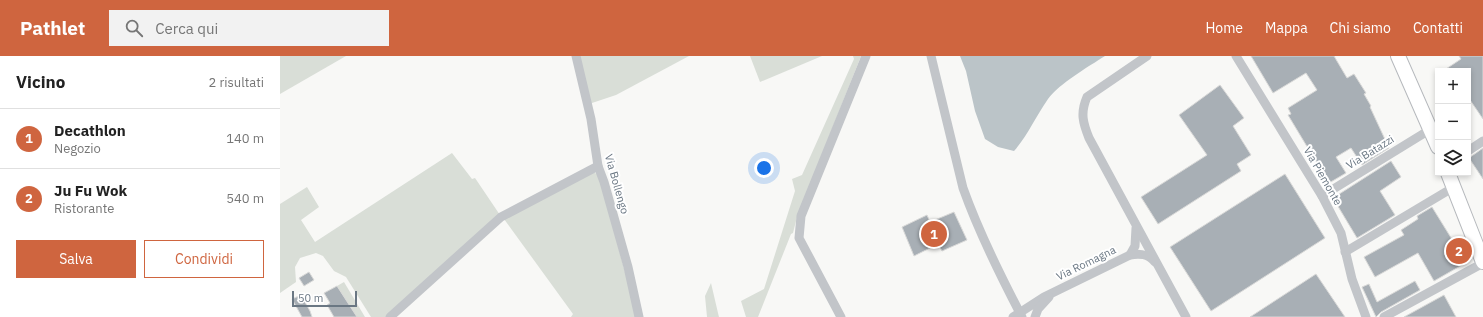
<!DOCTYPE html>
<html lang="it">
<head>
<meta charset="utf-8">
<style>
  :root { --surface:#fff; --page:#f2f2f2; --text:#222; --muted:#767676; --line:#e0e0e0; --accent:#cf653f }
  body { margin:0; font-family:"IBM Plex Sans",sans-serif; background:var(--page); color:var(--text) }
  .controls { position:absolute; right:12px; top:12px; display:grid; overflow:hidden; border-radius:0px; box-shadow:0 2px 6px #0003 }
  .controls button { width:36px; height:36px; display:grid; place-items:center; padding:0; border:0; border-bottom:1px solid var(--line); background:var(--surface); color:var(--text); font:20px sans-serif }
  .scale { position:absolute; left:12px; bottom:10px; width:65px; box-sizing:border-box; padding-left:4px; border:2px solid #6a7783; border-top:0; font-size:11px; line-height:14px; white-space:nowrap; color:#6a7783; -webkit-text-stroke:3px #fff; paint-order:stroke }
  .you { position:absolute; left:484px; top:112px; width:14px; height:14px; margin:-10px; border:3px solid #fff; border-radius:50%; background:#1a73e8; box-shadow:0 0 0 6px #1a73e833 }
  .badge { display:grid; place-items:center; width:26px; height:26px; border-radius:50%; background:var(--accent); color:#fff; font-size:13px; font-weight:700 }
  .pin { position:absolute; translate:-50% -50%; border:2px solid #fff; box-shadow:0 1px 4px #0006 }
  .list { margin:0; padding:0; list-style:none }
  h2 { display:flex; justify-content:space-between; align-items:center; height:52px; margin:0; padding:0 16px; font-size:17px }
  h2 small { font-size:13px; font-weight:400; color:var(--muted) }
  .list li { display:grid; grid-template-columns:26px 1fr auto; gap:12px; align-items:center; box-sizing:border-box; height:60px; padding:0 16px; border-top:1px solid var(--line) }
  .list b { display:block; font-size:15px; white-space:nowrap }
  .list p { margin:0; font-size:13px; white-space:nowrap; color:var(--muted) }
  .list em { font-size:13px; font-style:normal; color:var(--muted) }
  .actions { display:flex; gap:8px; padding:12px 16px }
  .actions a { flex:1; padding:9px 0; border:1px solid var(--accent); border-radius:0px; text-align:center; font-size:14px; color:var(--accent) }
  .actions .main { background:var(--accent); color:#fff }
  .icon { flex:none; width:22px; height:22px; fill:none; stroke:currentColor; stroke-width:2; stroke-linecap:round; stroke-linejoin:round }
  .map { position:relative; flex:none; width:1203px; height:261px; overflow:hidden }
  header { display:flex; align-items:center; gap:24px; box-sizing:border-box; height:56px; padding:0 20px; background:var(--accent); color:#fff }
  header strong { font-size:19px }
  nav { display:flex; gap:22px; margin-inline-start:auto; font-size:14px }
  .search { width:280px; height:36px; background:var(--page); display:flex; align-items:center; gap:10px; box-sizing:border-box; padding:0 14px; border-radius:0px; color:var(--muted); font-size:15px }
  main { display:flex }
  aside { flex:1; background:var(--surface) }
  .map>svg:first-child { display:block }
  .green { fill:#d9ded7 }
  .water { fill:#bbc4c8 }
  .building { fill:#a8afb5; stroke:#d9d9d8 }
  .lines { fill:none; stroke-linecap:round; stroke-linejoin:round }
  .primary-casing { stroke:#b6b9bd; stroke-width:16 }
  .minor { stroke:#c2c5c9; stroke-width:9 }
  .primary { stroke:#fff; stroke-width:14 }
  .labels { text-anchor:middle; stroke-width:4; stroke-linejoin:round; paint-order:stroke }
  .street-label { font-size:11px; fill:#6a7783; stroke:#fff }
</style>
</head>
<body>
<header>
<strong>Pathlet</strong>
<div class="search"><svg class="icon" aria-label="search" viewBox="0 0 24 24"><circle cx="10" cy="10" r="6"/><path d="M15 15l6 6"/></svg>Cerca qui</div>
<nav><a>Home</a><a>Mappa</a><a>Chi siamo</a><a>Contatti</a></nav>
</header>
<main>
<aside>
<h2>Vicino<small>2 risultati</small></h2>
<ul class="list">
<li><span class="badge">1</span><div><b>Decathlon</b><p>Negozio</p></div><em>140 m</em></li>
<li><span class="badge">2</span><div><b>Ju Fu Wok</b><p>Ristorante</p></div><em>540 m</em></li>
</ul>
<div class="actions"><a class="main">Salva</a><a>Condividi</a></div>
</aside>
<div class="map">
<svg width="1203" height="261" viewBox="0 0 1203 261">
  <rect width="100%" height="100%" fill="#f8f8f6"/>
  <!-- green -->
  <g class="green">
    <path d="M0,0H66L0,38Z"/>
    <path d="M298,0H409L336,39L309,48Z"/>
    <path d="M470,0H542L480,26Z"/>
    <path d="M573,0H581L517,161L513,177L511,178L478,261H466L461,245L484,233L515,135L512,123L522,119L574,3Z"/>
    <path d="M172,97L192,123L195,122L220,159L107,261H91L66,221L54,215L43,200L36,197L20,202L15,211L16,226L0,237V148L27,131L39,151L21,164L35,186Z"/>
    <path d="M313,116L319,119L357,261H291L293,258L224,163Z"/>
    <path d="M64,226L85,261H77L57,230Z"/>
    <path d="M431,227L438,257L439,261H427L425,240Z"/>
  </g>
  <!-- water -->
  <path class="water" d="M680,0H825C808,11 780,27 768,43C756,60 748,79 734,95L718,91L705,83L695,55L686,15Z"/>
  <!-- building -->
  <g class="building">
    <path d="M971,0H1054L1067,22L1074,18L1086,37L1084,38L1091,50L1090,51L1109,92L1082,109L1071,92L1056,101L1066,117L1049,127L1008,59L1011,58L1008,52L1037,34L1026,17L993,37Z"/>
    <path d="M1179,0H1203V63L1188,41V15H1163L1181,3Z"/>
    <path d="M940,29L964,62L953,70L971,99L957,108L961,115L878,168L861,141L927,99L899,59Z"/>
    <path d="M1203,92V123L1189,102Z"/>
    <path d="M1111,105L1121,121L1100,135L1115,159L1077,182L1053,142Z"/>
    <path d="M1005,118L1045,182L931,255L890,191Z"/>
    <path d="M1152,151L1173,185L1176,183L1189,205L1154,225L1138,197L1095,221L1084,201L1124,179L1121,174L1138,163L1137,160Z"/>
    <path d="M674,156L687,184L662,195L658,188L634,200L622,171L647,159L650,166Z"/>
    <path d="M29,216L34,224L24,230L19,222Z"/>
    <path d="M1036,218L1065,261H970Z"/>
    <path d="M1135,225L1140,234L1101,256L1096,261L1082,231L1089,228L1097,246Z"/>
    <path d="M57,230L77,261H54L47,249L50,247L44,237Z"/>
    <path d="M21,239L30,255L32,261H22L12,243Z"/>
    <path d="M1164,239L1176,261H1124Z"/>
  </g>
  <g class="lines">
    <!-- primary casing -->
    <g class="primary-casing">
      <g id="primary">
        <path d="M1118,0L1158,91"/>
        <path d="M1168,117L1203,206"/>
      </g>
    </g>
    <!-- minor -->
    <g class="minor">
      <path d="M296,0L311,63L318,110L324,126L348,211L359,261"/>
      <path d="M651,0L683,132C699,177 720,219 742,261"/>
      <path d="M867,0L807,41C800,57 803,67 809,82L906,261"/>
      <path d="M956,0L1042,140L1061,177L1072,223L1086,261"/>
      <path d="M1188,95L1203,85"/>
      <path d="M1042,140L1151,73"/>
      <path d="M1065,196L1174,131"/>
      <path d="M850,199L855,190L856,172"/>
      <path d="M110,261L221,161L318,110"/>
      <path d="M561,261L519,182L521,160L586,0"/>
      <path d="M733,261L764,241L850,199C860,197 868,198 875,206"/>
      <path d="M755,261L758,253L769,241"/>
      <path d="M1104,261L1203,207"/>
    </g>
    <!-- primary -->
    <use href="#primary" class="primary"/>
  </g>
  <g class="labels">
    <!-- street labels -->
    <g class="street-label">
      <text transform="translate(1090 96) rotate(-32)" y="4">Via Batazzi</text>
      <text transform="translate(1043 120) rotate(60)" y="4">Via Piemonte</text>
      <text transform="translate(337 128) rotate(74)" y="4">Via Bollengo</text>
      <text transform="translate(806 207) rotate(-26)" y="4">Via Romagna</text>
    </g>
  </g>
</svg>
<div class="controls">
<button>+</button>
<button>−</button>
<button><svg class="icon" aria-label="layers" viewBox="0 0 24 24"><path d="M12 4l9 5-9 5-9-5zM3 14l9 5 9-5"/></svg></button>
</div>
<div class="scale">50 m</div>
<div class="you"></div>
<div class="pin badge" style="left:654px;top:178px">1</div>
<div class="pin badge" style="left:1179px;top:195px">2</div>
</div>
</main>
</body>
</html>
